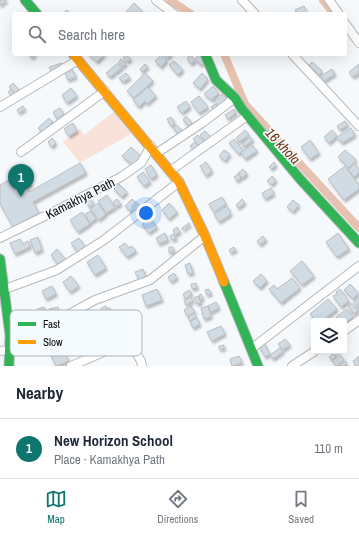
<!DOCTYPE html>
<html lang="en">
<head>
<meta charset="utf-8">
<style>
  :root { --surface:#fff; --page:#f6f6f7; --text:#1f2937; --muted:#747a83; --line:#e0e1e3; --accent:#0f766e }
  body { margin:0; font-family:"Archivo Narrow",sans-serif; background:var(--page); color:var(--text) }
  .controls { position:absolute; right:12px; bottom:12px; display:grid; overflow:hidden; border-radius:4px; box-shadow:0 4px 16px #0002 }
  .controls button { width:36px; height:36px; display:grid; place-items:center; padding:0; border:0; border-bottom:1px solid var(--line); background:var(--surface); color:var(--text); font:20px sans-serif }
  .you { position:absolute; left:146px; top:213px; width:14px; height:14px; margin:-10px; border:3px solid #fff; border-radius:50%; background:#1a73e8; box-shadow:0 0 0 6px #1a73e833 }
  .badge { display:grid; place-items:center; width:26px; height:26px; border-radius:50%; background:var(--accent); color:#fff; font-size:13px; font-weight:700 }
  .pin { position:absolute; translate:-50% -33px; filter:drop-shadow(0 1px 2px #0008) }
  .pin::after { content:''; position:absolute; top:21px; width:14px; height:12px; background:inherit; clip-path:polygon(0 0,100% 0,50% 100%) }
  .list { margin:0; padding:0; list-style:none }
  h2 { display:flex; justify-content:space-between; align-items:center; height:52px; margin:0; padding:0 16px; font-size:17px }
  h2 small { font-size:13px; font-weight:400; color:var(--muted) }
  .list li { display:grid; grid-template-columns:26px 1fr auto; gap:12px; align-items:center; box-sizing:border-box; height:60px; padding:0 16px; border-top:1px solid var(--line) }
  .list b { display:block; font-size:15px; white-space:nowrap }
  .list p { margin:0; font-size:13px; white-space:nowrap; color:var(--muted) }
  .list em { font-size:13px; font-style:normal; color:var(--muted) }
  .icon { flex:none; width:22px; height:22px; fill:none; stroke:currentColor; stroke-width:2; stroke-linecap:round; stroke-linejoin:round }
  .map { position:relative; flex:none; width:359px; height:366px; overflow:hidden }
  .search { position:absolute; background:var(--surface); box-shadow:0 4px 16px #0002; left:12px; right:12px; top:12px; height:44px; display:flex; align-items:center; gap:10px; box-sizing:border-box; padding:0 14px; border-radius:4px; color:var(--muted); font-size:15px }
  .sheet { height:112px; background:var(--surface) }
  nav { display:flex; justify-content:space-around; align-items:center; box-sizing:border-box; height:56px; border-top:1px solid var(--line); background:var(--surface); font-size:11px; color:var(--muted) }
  nav a { display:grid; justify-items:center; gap:2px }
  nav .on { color:var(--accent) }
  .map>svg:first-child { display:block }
  .green { fill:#f9e2d9 }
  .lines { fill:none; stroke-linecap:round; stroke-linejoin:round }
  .canal { stroke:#e8c2b1; stroke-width:8 }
  .building { fill:#d0dbe4; stroke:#bbbec0; filter:url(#shadow) }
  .street-casing { stroke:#b6b8ba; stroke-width:10 }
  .fast-casing { stroke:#b6b8ba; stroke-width:11 }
  .slow-casing { stroke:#b6b8ba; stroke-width:11 }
  .street { stroke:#fefeff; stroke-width:8 }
  .fast { stroke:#30b455; stroke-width:9 }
  .slow { stroke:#ff9f0a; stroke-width:9 }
  .labels { text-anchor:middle; stroke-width:3.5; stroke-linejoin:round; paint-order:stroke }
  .street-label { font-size:13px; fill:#0a0c0e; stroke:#f4fafe }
  .water-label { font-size:14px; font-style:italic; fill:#773410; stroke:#f4fafe }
  .key { fill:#f4fafe; stroke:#aeb3b6; stroke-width:1 }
  .key-label { font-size:11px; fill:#0a0c0e }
</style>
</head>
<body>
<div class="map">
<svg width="359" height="366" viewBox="0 0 359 366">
  <defs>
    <filter id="shadow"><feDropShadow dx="1.5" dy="2.5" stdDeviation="1" flood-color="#0004"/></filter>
  </defs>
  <rect width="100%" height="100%" fill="#f6f9fc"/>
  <!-- green -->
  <path class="green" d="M119,108L138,130L80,163L63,142L80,129L84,135Z"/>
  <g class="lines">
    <!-- canal -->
    <g class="canal">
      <path d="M170,0L191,14"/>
      <path d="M323,0L334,14"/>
      <path d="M224,54L245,104L359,228"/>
    </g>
  </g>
  <!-- building -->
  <g class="building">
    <path d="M0,0H7L0,6Z"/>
    <path d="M134,3L142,11L138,14H124Z"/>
    <path d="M304,6L307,14H297L295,10Z"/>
    <path d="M67,10L70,14H62Z"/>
    <path d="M28,54H36L32,58Z"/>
    <path d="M88,54H105L97,62Z"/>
    <path d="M163,54H172L168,58Z"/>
    <path d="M200,54L207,60L201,65L195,59Z"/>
    <path d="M126,55L131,59L128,62L123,58Z"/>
    <path d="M161,55L167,60L161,67L155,61Z"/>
    <path d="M191,55L195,61L191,64L187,58Z"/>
    <path d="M121,59L126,64L123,67L119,62Z"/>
    <path d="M174,61L183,70L178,75L169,65Z"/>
    <path d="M312,62L322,71L319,75L309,65Z"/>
    <path d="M62,63L63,67L51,71L49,67Z"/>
    <path d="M118,63L122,68L110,77L106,73Z"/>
    <path d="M145,64L148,67L142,72L140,69Z"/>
    <path d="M359,64V73L353,77L349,72Z"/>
    <path d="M72,69L76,77L68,80L65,73Z"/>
    <path d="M332,69L335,74L324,81L321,76Z"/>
    <path d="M126,73L130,78L123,82L119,78Z"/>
    <path d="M145,73L153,81L134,98L127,91Z"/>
    <path d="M202,73L208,79L200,89L193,83Z"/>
    <path d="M13,83L19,90L15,93L9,87Z"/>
    <path d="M213,86L219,93L211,100L204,94Z"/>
    <path d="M148,87L156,96L147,104L145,101L139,107L133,100Z"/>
    <path d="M71,88L77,96L67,103L62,95Z"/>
    <path d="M11,89L15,94L12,96L8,92Z"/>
    <path d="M222,94L227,99L219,106L214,101Z"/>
    <path d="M199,96L208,107L199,113L191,102Z"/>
    <path d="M186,101L190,107L182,113L177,107Z"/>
    <path d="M215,104L219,108L215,111L211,107Z"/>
    <path d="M23,106L25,109L19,113L17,110Z"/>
    <path d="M60,108L64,114L57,119L53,112Z"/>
    <path d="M234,109L236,113L228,119L225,115Z"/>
    <path d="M186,116L192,123L189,126L183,120Z"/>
    <path d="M171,117L175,124L171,126L167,119Z"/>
    <path d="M49,118L53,122L42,132L38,128Z"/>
    <path d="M345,121L348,125L340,130L337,126Z"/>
    <path d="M73,123L77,131L69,136L64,129Z"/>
    <path d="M176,125L183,131L180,135L173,128Z"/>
    <path d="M351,128L355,135L342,143L337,137Z"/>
    <path d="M245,130L249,135L239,142L236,138Z"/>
    <path d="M332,130L337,136L329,143L324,137Z"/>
    <path d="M205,131L211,137L206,142L200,135Z"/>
    <path d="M198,135L205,143L200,147L193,139Z"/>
    <path d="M250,137L253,140L244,147L242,144Z"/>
    <path d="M52,138L56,143L52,147L48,142Z"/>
    <path d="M234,139L243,150L239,154L229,143Z"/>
    <path d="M310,140L319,153L310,159L301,147Z"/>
    <path d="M195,142L199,147L195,151L190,146Z"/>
    <path d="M252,145L257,151L245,159L241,152Z"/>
    <path d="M131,147L141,156L133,165L122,156Z"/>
    <path d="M224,150L230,154L225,161L219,156Z"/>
    <path d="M345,150L356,160L349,168L338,157Z"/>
    <path d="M206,162L212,171L206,176L200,166Z"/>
    <path d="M274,162L276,165L272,169L269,167Z"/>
    <path d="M80,163L86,173L33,202L39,213L13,227L0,204V185L24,172L31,184L26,187L29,192Z"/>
    <path d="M355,164L359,169V173L354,177L348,169Z"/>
    <path d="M151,165L157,175L151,179L145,169Z"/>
    <path d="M345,166L359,185V189L344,200L328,179Z"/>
    <path d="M243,169L247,174L242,178L238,173Z"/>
    <path d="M143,172L150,182L144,186L137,177Z"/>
    <path d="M238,174L241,178L237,181L234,177Z"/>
    <path d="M272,176L276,180L272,185L267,181Z"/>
    <path d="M119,184L127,192L122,197L114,189Z"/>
    <path d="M271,188L274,194L265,199L262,193Z"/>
    <path d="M107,195L115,208L106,213L98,201Z"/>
    <path d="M222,197L226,204L214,212L209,204Z"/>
    <path d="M91,199L94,204L89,207L86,201Z"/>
    <path d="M117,199L121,204L116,207L113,202Z"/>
    <path d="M132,199L142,208L135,215L125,206Z"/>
    <path d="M242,199L245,203L238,208L236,205Z"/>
    <path d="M293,200L299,205L293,212L287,207Z"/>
    <path d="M98,203L106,214L99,220L90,209Z"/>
    <path d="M169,203L177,212L169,219L162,210Z"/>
    <path d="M227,206L231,214L219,222L214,214Z"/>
    <path d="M91,211L96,219L90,223L85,214Z"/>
    <path d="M82,212L90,224L78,232L70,220Z"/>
    <path d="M150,218L157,227L149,233L142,224Z"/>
    <path d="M189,223L190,225L183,230L182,228Z"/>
    <path d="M177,227L180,232L175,235L173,230Z"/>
    <path d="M165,233L168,240L159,244L156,238Z"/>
    <path d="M338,233L349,249L337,257L326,242Z"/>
    <path d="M174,234L176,239L172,240L170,236Z"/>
    <path d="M263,236L266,240L260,245L257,241Z"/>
    <path d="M38,237L42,250L35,253L30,240Z"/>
    <path d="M79,238L86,248L78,253L71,243Z"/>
    <path d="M20,239L23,244L28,241L30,247L15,254L10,243Z"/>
    <path d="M125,243L129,248L132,246L136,251L127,257L119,247Z"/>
    <path d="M169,247H173L174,252L169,253Z"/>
    <path d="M234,247L236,250L231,253L229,250Z"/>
    <path d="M57,249L66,260L59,266L51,255Z"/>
    <path d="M98,255L106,268L95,275L87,262Z"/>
    <path d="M302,261L314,276L302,285L290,271Z"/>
    <path d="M190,263L193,273L188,274L185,265Z"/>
    <path d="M143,269L146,277L139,280L135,272Z"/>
    <path d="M174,273L177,278L171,282L168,277Z"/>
    <path d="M261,274L267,281L260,288L253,281Z"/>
    <path d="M71,276L79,286L70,292L63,282Z"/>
    <path d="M292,278L300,288L281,303L269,289L274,285L277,289Z"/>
    <path d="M196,283L197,288L192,289L191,284Z"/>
    <path d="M350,284L358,293L353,299L344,290Z"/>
    <path d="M52,286L56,294L46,299L42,291Z"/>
    <path d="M157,289L162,300L146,306L142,295Z"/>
    <path d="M209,289L211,294L207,295L205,290Z"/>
    <path d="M340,289L349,301L341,307L333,296L337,294L336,292Z"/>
    <path d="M189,290L192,294L185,299L183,294Z"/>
    <path d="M201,294L203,299L200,300L199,295Z"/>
    <path d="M198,296L201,303L197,304L194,298Z"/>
    <path d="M191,297L193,301L186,305L184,301Z"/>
    <path d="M359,298V309L354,302Z"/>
    <path d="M328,299L337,309L322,321H317L310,314Z"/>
    <path d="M216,302L219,308L211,312L208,306Z"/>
    <path d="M352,303L358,311L354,314L348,307Z"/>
    <path d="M106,306L107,308H110L113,321L106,323L101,308Z"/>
    <path d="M191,306L195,312L187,316L184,310Z"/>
    <path d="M208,306L211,317L204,319L201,308Z"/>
    <path d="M44,307L46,314L39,315L37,309Z"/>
    <path d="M58,307L60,313L51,315L49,309Z"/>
    <path d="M347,309L353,317L344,323V321H339L336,317Z"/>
    <path d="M194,313L196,317L190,321L188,318Z"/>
    <path d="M197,318L200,324L193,328L190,321Z"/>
    <path d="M221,326L225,334L212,341L207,332Z"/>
    <path d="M285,339L290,345L283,350L278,344Z"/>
    <path d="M264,343L270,354L265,357L259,346Z"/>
    <path d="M224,345V349H219V346Z"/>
    <path d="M280,348L283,352L273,359L270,355Z"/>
    <path d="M63,350L69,361L56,366L51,356Z"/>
    <path d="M337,351L344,360L337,366L332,361L337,357L334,353Z"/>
    <path d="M333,354L336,357L332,360L329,357Z"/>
    <path d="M239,356L242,363L232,366L230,359Z"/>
    <path d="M359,356V366H356L353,361Z"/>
    <path d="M345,361L347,363L344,366H339Z"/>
  </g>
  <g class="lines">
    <!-- street casing -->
    <g class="street-casing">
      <g id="street">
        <path d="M156,0L174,14"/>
        <path d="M242,0L255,14"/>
        <path d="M329,0L339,14"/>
        <path d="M345,23L359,43"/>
        <path d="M292,54L359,126"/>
        <path d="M0,107L78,60"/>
        <path d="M21,152L105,91"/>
        <path d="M157,153L202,123L235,98"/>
        <path d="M170,171L247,116"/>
        <path d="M0,238L57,210L121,177L141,163L151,146"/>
        <path d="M5,289L57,270L104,240L179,182"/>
        <path d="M344,331L359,320"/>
        <path d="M10,335L51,324L95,300L150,280L205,236"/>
        <path d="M251,349L359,266"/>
        <path d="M0,351L9,350"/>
        <path d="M71,366L129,341L141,361L142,366"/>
        <path d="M292,366L315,351"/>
      </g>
    </g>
    <!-- fast casing -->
    <g class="fast-casing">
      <g id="fast">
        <path d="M25,0L37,14"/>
        <path d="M205,54L216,80L235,98L242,109L300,179L359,243"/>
        <path d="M0,259L10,335L9,366"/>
        <path d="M224,282L258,366"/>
      </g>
    </g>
    <!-- slow casing -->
    <g class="slow-casing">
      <path id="slow" d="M73,54L179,182L205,236L224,282"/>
    </g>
    <!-- street -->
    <use href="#street" class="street"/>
    <!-- fast -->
    <use href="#fast" class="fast"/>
    <!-- slow -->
    <use href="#slow" class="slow"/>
  </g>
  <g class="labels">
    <!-- street labels -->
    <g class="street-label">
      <text transform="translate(80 198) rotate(-27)" y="5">Kamakhya Path</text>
    </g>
    <!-- water labels -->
    <g class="water-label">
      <text transform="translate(283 146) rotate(47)" y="5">16 khola</text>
    </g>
  </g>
  <!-- legend -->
  <rect x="10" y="310" width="132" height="46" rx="6" class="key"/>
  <rect x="18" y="322" width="18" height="4" fill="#30b455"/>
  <rect x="18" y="340" width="18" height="4" fill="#ff9f0a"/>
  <g class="key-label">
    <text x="43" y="328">Fast</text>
    <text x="43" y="346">Slow</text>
  </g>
</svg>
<div class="controls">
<button><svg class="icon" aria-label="layers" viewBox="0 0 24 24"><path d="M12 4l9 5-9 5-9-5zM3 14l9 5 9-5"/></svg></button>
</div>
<div class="you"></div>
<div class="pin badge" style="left:21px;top:197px">1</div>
<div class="search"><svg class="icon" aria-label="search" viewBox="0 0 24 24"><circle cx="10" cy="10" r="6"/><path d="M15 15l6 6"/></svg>Search here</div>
</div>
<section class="sheet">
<h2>Nearby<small></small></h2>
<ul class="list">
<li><span class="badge">1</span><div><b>New Horizon School</b><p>Place · Kamakhya Path</p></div><em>110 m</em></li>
</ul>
</section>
<nav>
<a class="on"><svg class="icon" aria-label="map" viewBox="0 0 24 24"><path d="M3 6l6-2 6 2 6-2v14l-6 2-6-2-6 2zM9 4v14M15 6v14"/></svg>Map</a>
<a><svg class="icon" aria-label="directions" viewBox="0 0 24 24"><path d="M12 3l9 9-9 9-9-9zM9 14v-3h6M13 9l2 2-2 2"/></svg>Directions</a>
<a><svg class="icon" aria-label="saved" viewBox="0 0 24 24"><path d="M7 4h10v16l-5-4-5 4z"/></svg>Saved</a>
</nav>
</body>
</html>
